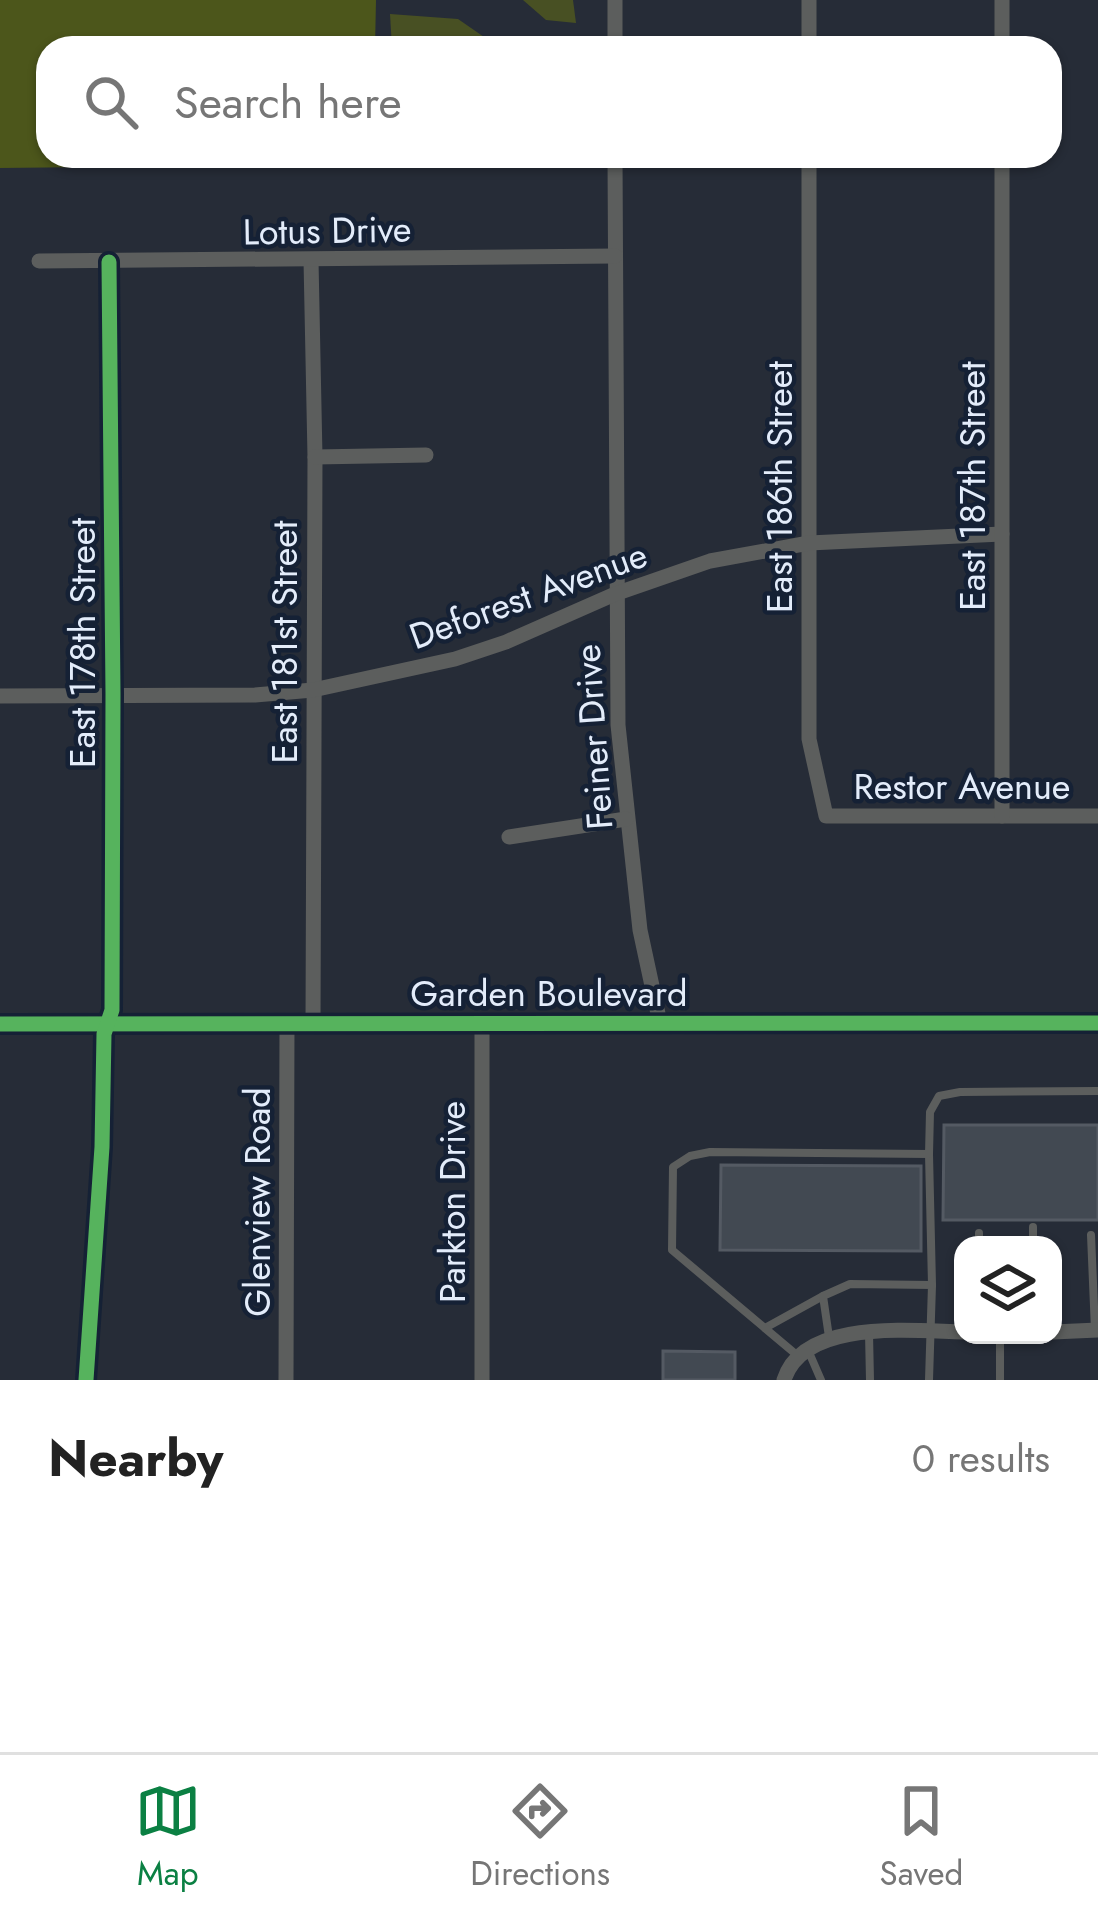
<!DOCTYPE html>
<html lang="en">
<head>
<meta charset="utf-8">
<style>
  :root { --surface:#fff; --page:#f6f6f6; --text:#222; --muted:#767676; --line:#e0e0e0; --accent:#0b8043 }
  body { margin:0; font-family:Jost,sans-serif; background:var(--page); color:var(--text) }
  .controls { position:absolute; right:36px; bottom:36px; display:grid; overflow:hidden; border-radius:24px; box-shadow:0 3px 9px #0004 }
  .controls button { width:108px; height:108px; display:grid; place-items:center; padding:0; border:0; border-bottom:3px solid var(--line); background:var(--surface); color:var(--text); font:60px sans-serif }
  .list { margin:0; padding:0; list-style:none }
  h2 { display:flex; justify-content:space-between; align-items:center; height:156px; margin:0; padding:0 48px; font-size:51px }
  h2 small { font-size:39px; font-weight:400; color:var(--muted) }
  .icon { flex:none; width:66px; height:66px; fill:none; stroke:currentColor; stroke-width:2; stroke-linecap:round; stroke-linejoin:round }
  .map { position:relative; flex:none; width:1098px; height:1380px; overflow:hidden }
  .search { position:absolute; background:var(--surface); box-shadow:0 3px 9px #0004; left:36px; right:36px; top:36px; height:132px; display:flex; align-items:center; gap:30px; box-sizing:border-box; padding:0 42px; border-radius:36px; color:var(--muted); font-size:45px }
  .sheet { height:372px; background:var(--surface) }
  nav { display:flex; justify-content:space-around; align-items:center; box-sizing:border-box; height:168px; border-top:3px solid var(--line); background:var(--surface); font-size:33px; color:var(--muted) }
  nav a { display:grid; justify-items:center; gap:6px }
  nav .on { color:var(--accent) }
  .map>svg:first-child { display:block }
  .green { fill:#485023 }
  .forest { fill:#4c561b }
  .building { fill:#424952; stroke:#545a63; stroke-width:3 }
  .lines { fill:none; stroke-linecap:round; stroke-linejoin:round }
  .service { stroke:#5c5e5d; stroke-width:8 }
  .minor { stroke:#5c5e5d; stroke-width:15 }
  .cycleway-casing { stroke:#152135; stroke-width:22 }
  .cycleway { stroke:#56b35d; stroke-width:15 }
  .labels { text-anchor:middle; stroke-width:9; stroke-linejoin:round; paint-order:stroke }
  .street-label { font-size:36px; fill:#e3ecfa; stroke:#152135 }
</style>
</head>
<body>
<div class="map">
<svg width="1098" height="1380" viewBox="0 0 1098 1380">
  <rect width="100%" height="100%" fill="#262c37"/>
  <!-- green -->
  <g class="green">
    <path d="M523,0H573L576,23L546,20Z"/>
    <path d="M390,14L458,19L500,48H392Z"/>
  </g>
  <!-- forest -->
  <path class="forest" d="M0,0H376L375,48H48V156H373V164L0,168Z"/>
  <!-- building -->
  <g class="building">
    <path d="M944,1125H1098V1220H943Z"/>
    <path d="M721,1165L921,1166V1251L720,1250Z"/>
    <path d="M663,1351L735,1352V1380H663Z"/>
  </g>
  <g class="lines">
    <!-- service -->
    <g class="service">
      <path d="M929,1154L932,1285L929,1380"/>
      <path d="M1033,1227V1245"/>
      <path d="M979,1233V1245"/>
      <path d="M1091,1235L1095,1330"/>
      <path d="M765,1328L823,1296"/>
      <path d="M869,1333L870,1380"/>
      <path d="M1000,1335V1380"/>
      <path d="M829,1337L823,1296L850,1284L932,1285"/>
      <path d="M808,1350L821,1380"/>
      <path d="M798,1356L672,1250L673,1167L690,1156L710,1152L929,1154L930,1112L939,1096L960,1092L1098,1091"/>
    </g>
    <!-- minor -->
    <g class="minor">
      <path d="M615,0V48"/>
      <path d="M809,0V48"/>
      <path d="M1002,48V0"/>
      <path d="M615,156L618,725L640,930L660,1023"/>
      <path d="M809,156V739L826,816H1098"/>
      <path d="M311,260L315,457L313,1024"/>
      <path d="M39,261L615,256"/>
      <path d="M315,457L426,455"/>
      <path d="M0,696L255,695L313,690L455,659L506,642L615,594L710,561L809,543L1002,534"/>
      <path d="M1002,816V156"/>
      <path d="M509,837L626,819"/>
      <path d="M0,1024L1098,1023"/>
      <path d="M1053,1332L1098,1330"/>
      <path d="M86,1380L102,1147L104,1034L112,1010L113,694L109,262"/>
      <path d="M286,1380L287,1024"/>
      <path d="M482,1380V1024"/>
      <path d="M784,1380C803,1318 913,1331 963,1332"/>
    </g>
    <!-- cycleway casing -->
    <g class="cycleway-casing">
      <g id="cycleway">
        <path d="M0,1024L1098,1023"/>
        <path d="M86,1380L102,1147L104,1034L112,1010L113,694L109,262"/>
      </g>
    </g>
    <!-- cycleway -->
    <use href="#cycleway" class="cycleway"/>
  </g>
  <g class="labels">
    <!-- street labels -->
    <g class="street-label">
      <text transform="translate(327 230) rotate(-1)" y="13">Lotus Drive</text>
      <text transform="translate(972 486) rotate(-90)" y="13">East 187th Street</text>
      <text transform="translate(779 487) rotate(-90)" y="13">East 186th Street</text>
      <text transform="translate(528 595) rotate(-20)" y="13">Deforest Avenue</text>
      <text transform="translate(284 642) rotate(-90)" y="13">East 181st Street</text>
      <text transform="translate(82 643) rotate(-90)" y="13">East 178th Street</text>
      <text transform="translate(593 737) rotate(-94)" y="13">Feiner Drive</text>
      <text x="962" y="799">Restor Avenue</text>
      <text x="549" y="1006">Garden Boulevard</text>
      <text transform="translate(257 1202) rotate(-90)" y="13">Glenview Road</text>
      <text transform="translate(452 1202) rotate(-90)" y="13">Parkton Drive</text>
    </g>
  </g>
</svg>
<div class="controls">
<button><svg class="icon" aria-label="layers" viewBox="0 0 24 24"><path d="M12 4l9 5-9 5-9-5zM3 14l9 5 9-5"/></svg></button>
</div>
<div class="search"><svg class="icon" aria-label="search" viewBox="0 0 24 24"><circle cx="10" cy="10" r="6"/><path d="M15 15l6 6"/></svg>Search here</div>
</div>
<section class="sheet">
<h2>Nearby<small>0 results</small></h2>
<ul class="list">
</ul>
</section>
<nav>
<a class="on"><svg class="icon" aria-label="map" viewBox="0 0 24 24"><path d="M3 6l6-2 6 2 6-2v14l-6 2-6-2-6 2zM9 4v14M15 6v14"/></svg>Map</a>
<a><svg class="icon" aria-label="directions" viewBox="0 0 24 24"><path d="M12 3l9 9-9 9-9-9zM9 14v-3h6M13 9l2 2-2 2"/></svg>Directions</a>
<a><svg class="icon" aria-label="saved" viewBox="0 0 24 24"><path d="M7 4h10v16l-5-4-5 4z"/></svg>Saved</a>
</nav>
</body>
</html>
